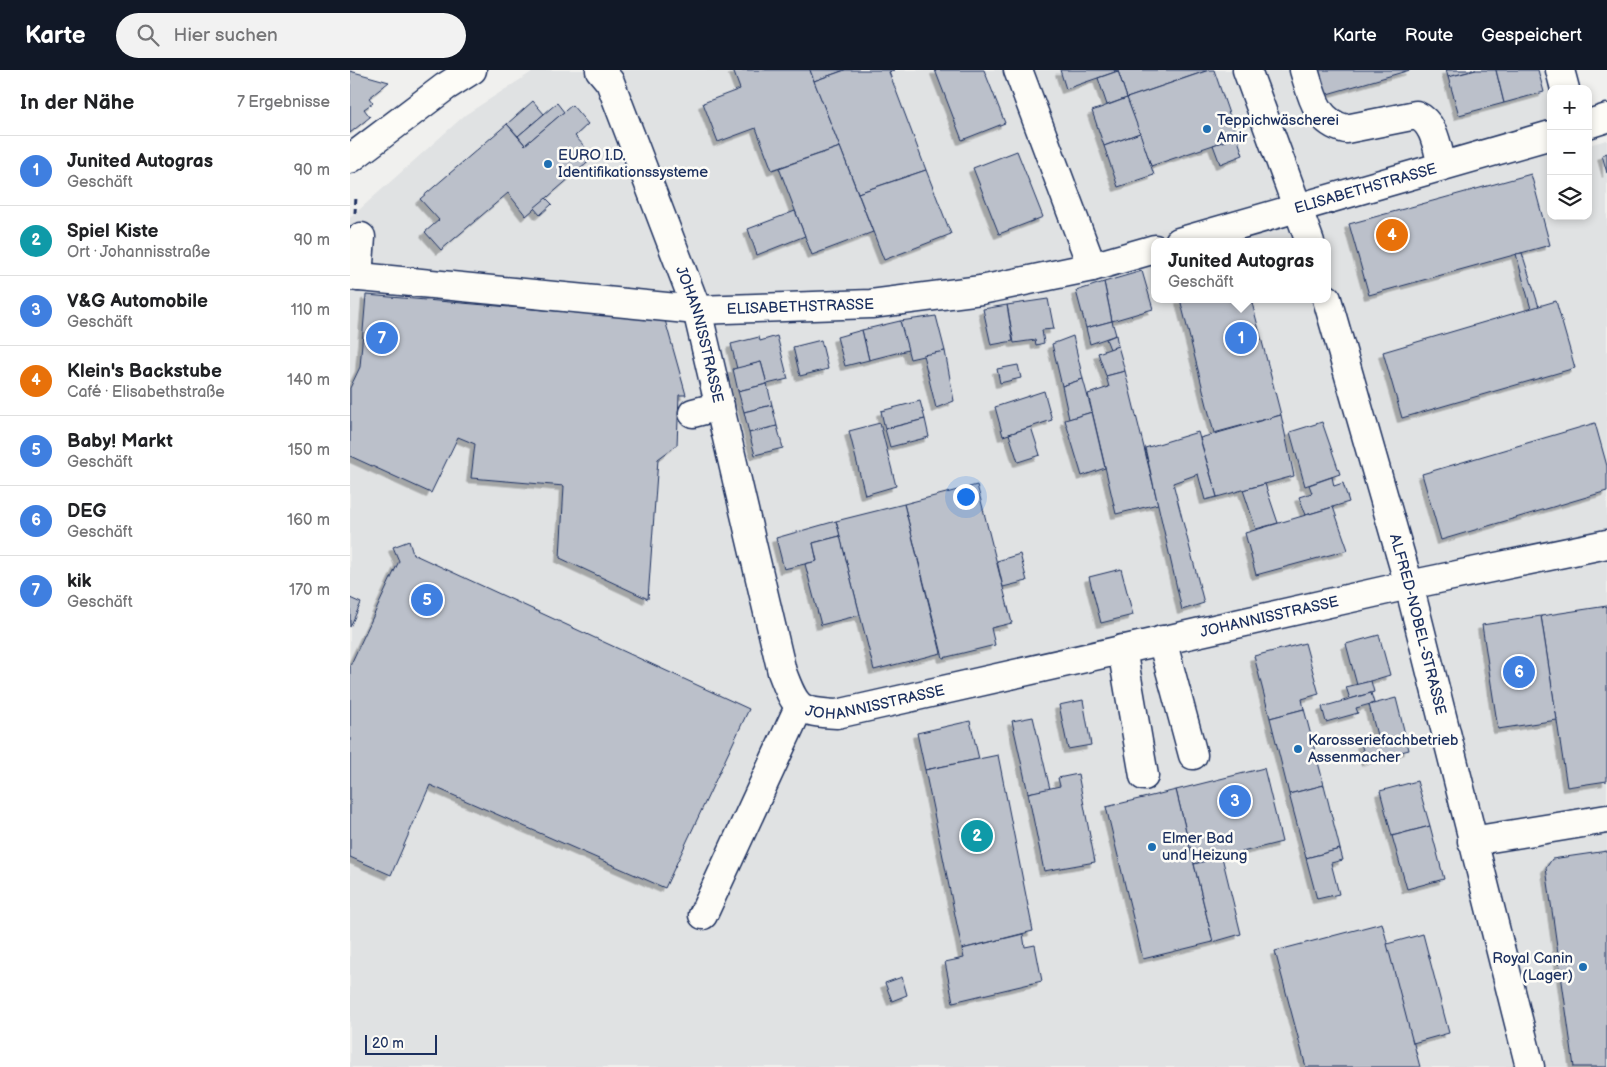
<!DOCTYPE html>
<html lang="de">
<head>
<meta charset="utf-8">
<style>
  :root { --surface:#fff; --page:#f2f2f2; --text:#202124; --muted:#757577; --line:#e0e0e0; --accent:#111827 }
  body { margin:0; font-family:"Balsamiq Sans",sans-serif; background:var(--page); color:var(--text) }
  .controls { position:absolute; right:15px; top:15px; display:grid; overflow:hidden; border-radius:10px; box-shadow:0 2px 8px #0003 }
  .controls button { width:45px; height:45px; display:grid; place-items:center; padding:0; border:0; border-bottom:1px solid var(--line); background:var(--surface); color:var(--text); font:25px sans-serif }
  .scale { position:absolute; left:15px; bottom:12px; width:72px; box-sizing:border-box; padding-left:5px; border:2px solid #1b2f5e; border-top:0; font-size:14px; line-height:18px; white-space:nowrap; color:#1b2f5e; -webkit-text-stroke:4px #fdfcf7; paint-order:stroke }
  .you { position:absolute; left:615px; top:426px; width:18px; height:18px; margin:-12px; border:4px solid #fff; border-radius:50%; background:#1a73e8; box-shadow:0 0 0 8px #1a73e833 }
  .badge { display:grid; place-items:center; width:32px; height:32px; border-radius:50%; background:var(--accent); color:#fff; font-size:16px; font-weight:700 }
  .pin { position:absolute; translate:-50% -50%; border:2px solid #fff; box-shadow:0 1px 5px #0006 }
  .popup { position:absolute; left:801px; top:168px; width:180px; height:65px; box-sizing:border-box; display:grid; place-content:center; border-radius:10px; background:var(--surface); filter:drop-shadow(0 1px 4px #0005); font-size:16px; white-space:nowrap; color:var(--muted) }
  .popup b { font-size:19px; color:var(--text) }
  .popup::after { content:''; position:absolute; left:50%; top:100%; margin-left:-10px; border:10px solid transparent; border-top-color:var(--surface) }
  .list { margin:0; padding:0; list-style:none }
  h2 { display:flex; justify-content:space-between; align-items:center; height:65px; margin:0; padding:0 20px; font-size:21px }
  h2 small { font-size:16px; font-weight:400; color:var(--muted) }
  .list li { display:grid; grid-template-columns:32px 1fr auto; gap:15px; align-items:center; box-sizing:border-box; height:70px; padding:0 20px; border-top:1px solid var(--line) }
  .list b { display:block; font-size:19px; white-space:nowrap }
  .list p { margin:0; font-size:16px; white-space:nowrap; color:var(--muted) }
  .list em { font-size:16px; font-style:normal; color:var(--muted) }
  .icon { flex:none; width:28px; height:28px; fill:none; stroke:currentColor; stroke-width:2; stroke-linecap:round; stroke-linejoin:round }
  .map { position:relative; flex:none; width:1257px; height:997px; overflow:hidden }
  header { display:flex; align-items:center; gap:30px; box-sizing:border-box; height:70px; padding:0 25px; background:var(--accent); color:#fff }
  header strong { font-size:24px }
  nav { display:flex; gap:28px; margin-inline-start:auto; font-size:18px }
  .search { width:350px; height:45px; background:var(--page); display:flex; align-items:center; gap:12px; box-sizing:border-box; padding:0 18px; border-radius:28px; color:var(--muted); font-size:19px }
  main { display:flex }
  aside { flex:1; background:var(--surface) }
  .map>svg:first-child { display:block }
  .built { fill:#e0e2e3; fill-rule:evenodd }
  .building { fill:#bbc0ca; stroke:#1b2f5e; filter:url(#shadow) }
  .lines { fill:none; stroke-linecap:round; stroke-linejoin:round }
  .minor-casing { stroke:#1b2f5e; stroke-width:31 }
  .major-casing { stroke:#1b2f5e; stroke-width:31 }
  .path { stroke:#1b2f5e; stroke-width:3; stroke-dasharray:5 4; stroke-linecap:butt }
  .minor { stroke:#fdfcf7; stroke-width:28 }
  .major { stroke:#fdfcf7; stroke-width:28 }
  .poi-dot { fill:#1f6fb2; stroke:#fdfcf7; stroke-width:2 }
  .labels { text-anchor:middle; stroke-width:5; stroke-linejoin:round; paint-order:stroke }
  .poi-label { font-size:15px; fill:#1b2f5e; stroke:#fdfcf7; text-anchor:start }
  .street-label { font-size:15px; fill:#1b2f5e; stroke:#fdfcf7 }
</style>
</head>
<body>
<header>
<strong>Karte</strong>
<div class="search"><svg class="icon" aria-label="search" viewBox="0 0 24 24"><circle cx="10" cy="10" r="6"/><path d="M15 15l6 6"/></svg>Hier suchen</div>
<nav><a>Karte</a><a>Route</a><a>Gespeichert</a></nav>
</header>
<main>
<aside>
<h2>In der Nähe<small>7 Ergebnisse</small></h2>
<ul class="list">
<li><span class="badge" style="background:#3f7fe0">1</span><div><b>Junited Autogras</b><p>Geschäft</p></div><em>90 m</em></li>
<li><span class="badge" style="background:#0f9aa8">2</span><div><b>Spiel Kiste</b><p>Ort · Johannisstraße</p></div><em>90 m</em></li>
<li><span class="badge" style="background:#3f7fe0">3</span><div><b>V&amp;G Automobile</b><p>Geschäft</p></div><em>110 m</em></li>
<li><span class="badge" style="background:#e8710a">4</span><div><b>Klein's Backstube</b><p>Café · Elisabethstraße</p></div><em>140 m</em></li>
<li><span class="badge" style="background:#3f7fe0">5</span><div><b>Baby! Markt</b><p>Geschäft</p></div><em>150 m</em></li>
<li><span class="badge" style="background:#3f7fe0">6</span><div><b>DEG</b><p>Geschäft</p></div><em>160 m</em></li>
<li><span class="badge" style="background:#3f7fe0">7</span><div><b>kik</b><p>Geschäft</p></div><em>170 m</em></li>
</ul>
</aside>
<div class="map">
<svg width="1257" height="997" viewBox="0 0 1257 997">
  <defs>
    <filter id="shadow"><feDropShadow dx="-4.5" dy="4.5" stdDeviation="0" flood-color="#0004"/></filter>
  </defs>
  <rect width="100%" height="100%" fill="#f0f0ee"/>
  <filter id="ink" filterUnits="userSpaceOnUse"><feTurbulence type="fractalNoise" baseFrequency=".02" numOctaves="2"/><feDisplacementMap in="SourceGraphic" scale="10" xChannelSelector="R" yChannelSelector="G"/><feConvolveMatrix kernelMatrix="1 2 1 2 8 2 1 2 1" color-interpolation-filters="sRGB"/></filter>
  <g filter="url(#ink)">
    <!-- built -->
    <path class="built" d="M185,0H1204L1201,19V146H1238V75L1257,70V997H0V148L115,45ZM805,172H977V229H805Z"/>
    <!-- building -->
    <g class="building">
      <path d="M383,0H460L490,77L422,100L406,58L368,72L353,33L390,19Z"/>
      <path d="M460,0H495L464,11Z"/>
      <path d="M495,0H544L539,2L576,100L508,123L464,11Z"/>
      <path d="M585,0H634L655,53L612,70Z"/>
      <path d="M710,0H764L765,2L716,19Z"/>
      <path d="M764,0H859L777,28L768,1Z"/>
      <path d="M859,0H864L887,67L801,96L777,28Z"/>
      <path d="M959,0H1060L967,27Z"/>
      <path d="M1096,0H1126L1098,7Z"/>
      <path d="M1126,0H1146L1154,33L1109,45L1098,7Z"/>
      <path d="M1146,0H1188L1194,22L1154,33Z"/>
      <path d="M0,1L39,12L19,28L23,33L14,39L20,47L0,63Z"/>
      <path d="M768,1L777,28L757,35L748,8Z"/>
      <path d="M777,28L790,63L754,76L742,41Z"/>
      <path d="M183,31L194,44L168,66L157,54Z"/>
      <path d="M207,33L214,42L175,75L168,66Z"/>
      <path d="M222,35L238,54L225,66L244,87L176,146L158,123L91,180L75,162L89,150L70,129L157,54L175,75Z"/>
      <path d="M790,63L804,105L768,117L754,76Z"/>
      <path d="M887,67L893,85L870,94L863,75Z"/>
      <path d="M490,77L523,162L462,185L429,98Z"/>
      <path d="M667,81L693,147L649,164L623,98Z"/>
      <path d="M1257,83V103L1252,85Z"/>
      <path d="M576,100L601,164L534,190L508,123Z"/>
      <path d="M1181,104L1200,175L1019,225L999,154Z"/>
      <path d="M196,128L202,134L190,145L184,138Z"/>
      <path d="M445,141L455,166L407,185L398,159Z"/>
      <path d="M1172,183L1189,237L1181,239L1166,184Z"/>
      <path d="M792,201L803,239L762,251L754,212Z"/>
      <path d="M754,212L762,251L736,258L726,221Z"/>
      <path d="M16,225L315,250L336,325H329L327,375L308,389L298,529L210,488L214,416L121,408L125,374L108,367L81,423L0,386V318L10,297Z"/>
      <path d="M698,229L704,259L692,260L694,273L686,275L685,270L664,273L657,235Z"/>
      <path d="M830,229H901L931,345L864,363Z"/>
      <path d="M1206,231L1225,298L1052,348L1033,282Z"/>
      <path d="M657,235L663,271L641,275L633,239Z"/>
      <path d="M586,246L595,281L560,289L550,251Z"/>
      <path d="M550,251L558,280L519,290L512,260Z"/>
      <path d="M762,251L766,265L740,274L736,258Z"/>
      <path d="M512,260L519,290L495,296L487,267Z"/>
      <path d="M766,265L768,276L760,279L756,269Z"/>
      <path d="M427,266L438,309L417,314L411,292L387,299L381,274L409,267L410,271Z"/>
      <path d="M723,266L733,309L712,316L702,274Z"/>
      <path d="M471,270L478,299L450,306L443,277Z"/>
      <path d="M768,276L775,301L756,306L748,283Z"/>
      <path d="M595,281L604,331L586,338L573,285Z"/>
      <path d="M411,292L417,314L388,321L383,299Z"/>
      <path d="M668,295L671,308L650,313L647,299Z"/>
      <path d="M775,301L808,434L766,444L738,324L759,317L756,306Z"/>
      <path d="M733,309L742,342L719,349L712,316Z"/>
      <path d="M417,314L422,335L394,342L388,321Z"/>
      <path d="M694,321L702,350L653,366L645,337Z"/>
      <path d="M570,331L575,349L535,359L531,341Z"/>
      <path d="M422,335L427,356L399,363L394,342Z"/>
      <path d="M742,342L755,398L732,406L715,350Z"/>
      <path d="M931,345L944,406L867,427L850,368Z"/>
      <path d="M575,349L579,367L540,377L535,359Z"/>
      <path d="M972,352L990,404L955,416L940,362Z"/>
      <path d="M530,353L546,416L515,425L499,361Z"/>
      <path d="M1245,353L1257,396V421L1091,470L1072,404Z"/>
      <path d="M427,356L433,378L405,385L399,363Z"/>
      <path d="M681,357L690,385L668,392L659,364Z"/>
      <path d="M848,362L867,427L855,430L848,404L823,413L854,533L832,540L795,378Z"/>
      <path d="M982,407L984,416L993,413L999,432L956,445L949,427L962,423L959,415Z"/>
      <path d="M915,414L928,453L906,459L893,420Z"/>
      <path d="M627,415L662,553L641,558L645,575L593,588L554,434Z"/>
      <path d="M554,434L591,583L524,600L486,451Z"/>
      <path d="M983,437L998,480L906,505L895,463Z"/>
      <path d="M486,451L490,466L463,473L467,491L434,499L426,468Z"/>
      <path d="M490,466L510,545L471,555L455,494L467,491L463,473Z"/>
      <path d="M59,471L63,484L399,639L315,818L80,715L41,805L0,787V596L49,491L43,477Z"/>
      <path d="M670,484L677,511L653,517L647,491Z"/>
      <path d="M771,499L783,545L751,553L739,507Z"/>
      <path d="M0,528L11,533L0,557Z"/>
      <path d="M1257,536V711L1217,717L1191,546Z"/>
      <path d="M1191,546L1207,650L1148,659L1132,555Z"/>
      <path d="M1029,565L1040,605L1007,615L996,574Z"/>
      <path d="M955,573L969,624L952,629L954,639L920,648L904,586Z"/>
      <path d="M1021,611L1024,622L1000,629L996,617Z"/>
      <path d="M1021,623L1024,633L1006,638L1008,643L976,652L972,637Z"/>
      <path d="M1046,628L1059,680L1016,691L1011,673L1028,669L1019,635Z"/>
      <path d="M733,630L741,675L718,679L709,635Z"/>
      <path d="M954,639L974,715L939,724L920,648Z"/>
      <path d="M683,647L700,719L678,723L662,651Z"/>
      <path d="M620,651L629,689L575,700L567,663Z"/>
      <path d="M648,685L683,861L612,879L575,700Z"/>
      <path d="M914,698L932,772L844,794L826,720Z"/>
      <path d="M728,704L745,792L694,801L678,723L710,716L708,708Z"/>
      <path d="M1067,711L1080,756L1042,766L1030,721Z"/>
      <path d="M974,715L990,779L956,788L939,724Z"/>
      <path d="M826,720L863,872L793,889L756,737Z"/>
      <path d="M1080,756L1094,809L1057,819L1042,766Z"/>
      <path d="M990,779L993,790L981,793L989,824L967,829L956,788Z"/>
      <path d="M1257,781V997H1224L1196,798L1202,789Z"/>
      <path d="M872,787L891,864L863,872L844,794Z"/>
      <path d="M1032,853L1070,997H956L925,881Z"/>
      <path d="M673,864L675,877L685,875L692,911L603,932L595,892L614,888L612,879Z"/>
      <path d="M1073,864L1099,963L1063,973L1037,874Z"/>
      <path d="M552,907L557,925L542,931L535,913Z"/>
    </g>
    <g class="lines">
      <!-- minor casing -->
      <g class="minor-casing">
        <g id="minor">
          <path id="s1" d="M250,0L260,12L347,240L432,602C446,639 448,642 487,644L1059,515L1257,474"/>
          <path d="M668,0L742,197"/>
          <path d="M897,0L960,172"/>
          <path d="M954,0C962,26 966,52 996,59L1066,45C1085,53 1087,77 1092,96"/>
          <path d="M1210,0L1215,19"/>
          <path d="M1238,54L1257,48"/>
          <path id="s2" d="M829,172L1201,65"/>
          <path id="s3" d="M0,206L347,240L521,234L631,220L742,197L805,179"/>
          <path d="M8,207L11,167"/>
          <path id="s4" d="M977,229L1059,515L1180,997"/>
          <path d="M343,343L370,336"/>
          <path d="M812,570L843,685"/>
          <path d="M772,579L794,706"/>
          <path d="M1122,771L1257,749"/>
          <path d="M353,845L449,637"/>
        </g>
      </g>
      <!-- major casing -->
      <g class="major-casing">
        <path id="major" d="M0,89L95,17L122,0"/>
      </g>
      <!-- path -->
      <path class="path" d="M5,143L6,126"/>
      <!-- minor -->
      <use href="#minor" class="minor"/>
      <!-- major -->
      <use href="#major" class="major"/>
    </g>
  </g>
  <!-- markers -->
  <g class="poi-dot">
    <circle cx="857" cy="59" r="5"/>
    <circle cx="198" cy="94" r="5"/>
    <circle cx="948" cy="679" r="5"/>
    <circle cx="802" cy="777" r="5"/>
    <circle cx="1233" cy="897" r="5"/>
  </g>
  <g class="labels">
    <!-- poi labels -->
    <g class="poi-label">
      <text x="867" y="55">Teppichwäscherei<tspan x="867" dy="17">Amir</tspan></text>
      <text x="208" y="90">EURO I.D.<tspan x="208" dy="17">Identifikationssysteme</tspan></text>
      <text x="958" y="675">Karosseriefachbetrieb<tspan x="958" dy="17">Assenmacher</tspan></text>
      <text x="812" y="773">Elmer Bad<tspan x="812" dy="17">und Heizung</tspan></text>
      <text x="1223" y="893" text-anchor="end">Royal Canin<tspan x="1223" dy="17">(Lager)</tspan></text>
    </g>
    <!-- street labels -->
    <g class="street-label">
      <text dy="5" stroke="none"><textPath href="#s2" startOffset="194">ELISABETHSTRASSE</textPath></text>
      <text dy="5" stroke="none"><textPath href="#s3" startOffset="452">ELISABETHSTRASSE</textPath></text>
      <text dy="5" stroke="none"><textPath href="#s1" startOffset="284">JOHANNISSTRASSE</textPath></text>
      <text dy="5" stroke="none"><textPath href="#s1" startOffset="1152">JOHANNISSTRASSE</textPath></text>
      <text dy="5" stroke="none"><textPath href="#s4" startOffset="338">ALFRED-NOBEL-STRASSE</textPath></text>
      <text dy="5" stroke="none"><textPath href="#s1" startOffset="748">JOHANNISSTRASSE</textPath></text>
    </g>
  </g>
</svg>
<div class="controls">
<button>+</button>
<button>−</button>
<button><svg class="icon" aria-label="layers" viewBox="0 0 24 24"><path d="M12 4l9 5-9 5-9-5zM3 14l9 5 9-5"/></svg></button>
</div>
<div class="scale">20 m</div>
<div class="you"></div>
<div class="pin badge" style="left:891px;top:268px;background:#3f7fe0">1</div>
<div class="popup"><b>Junited Autogras</b>Geschäft</div>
<div class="pin badge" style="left:627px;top:766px;background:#0f9aa8">2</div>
<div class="pin badge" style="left:885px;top:731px;background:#3f7fe0">3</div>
<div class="pin badge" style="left:1042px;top:165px;background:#e8710a">4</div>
<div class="pin badge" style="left:77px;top:530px;background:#3f7fe0">5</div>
<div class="pin badge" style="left:1169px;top:602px;background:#3f7fe0">6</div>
<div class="pin badge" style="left:32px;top:268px;background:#3f7fe0">7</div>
</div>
</main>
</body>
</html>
